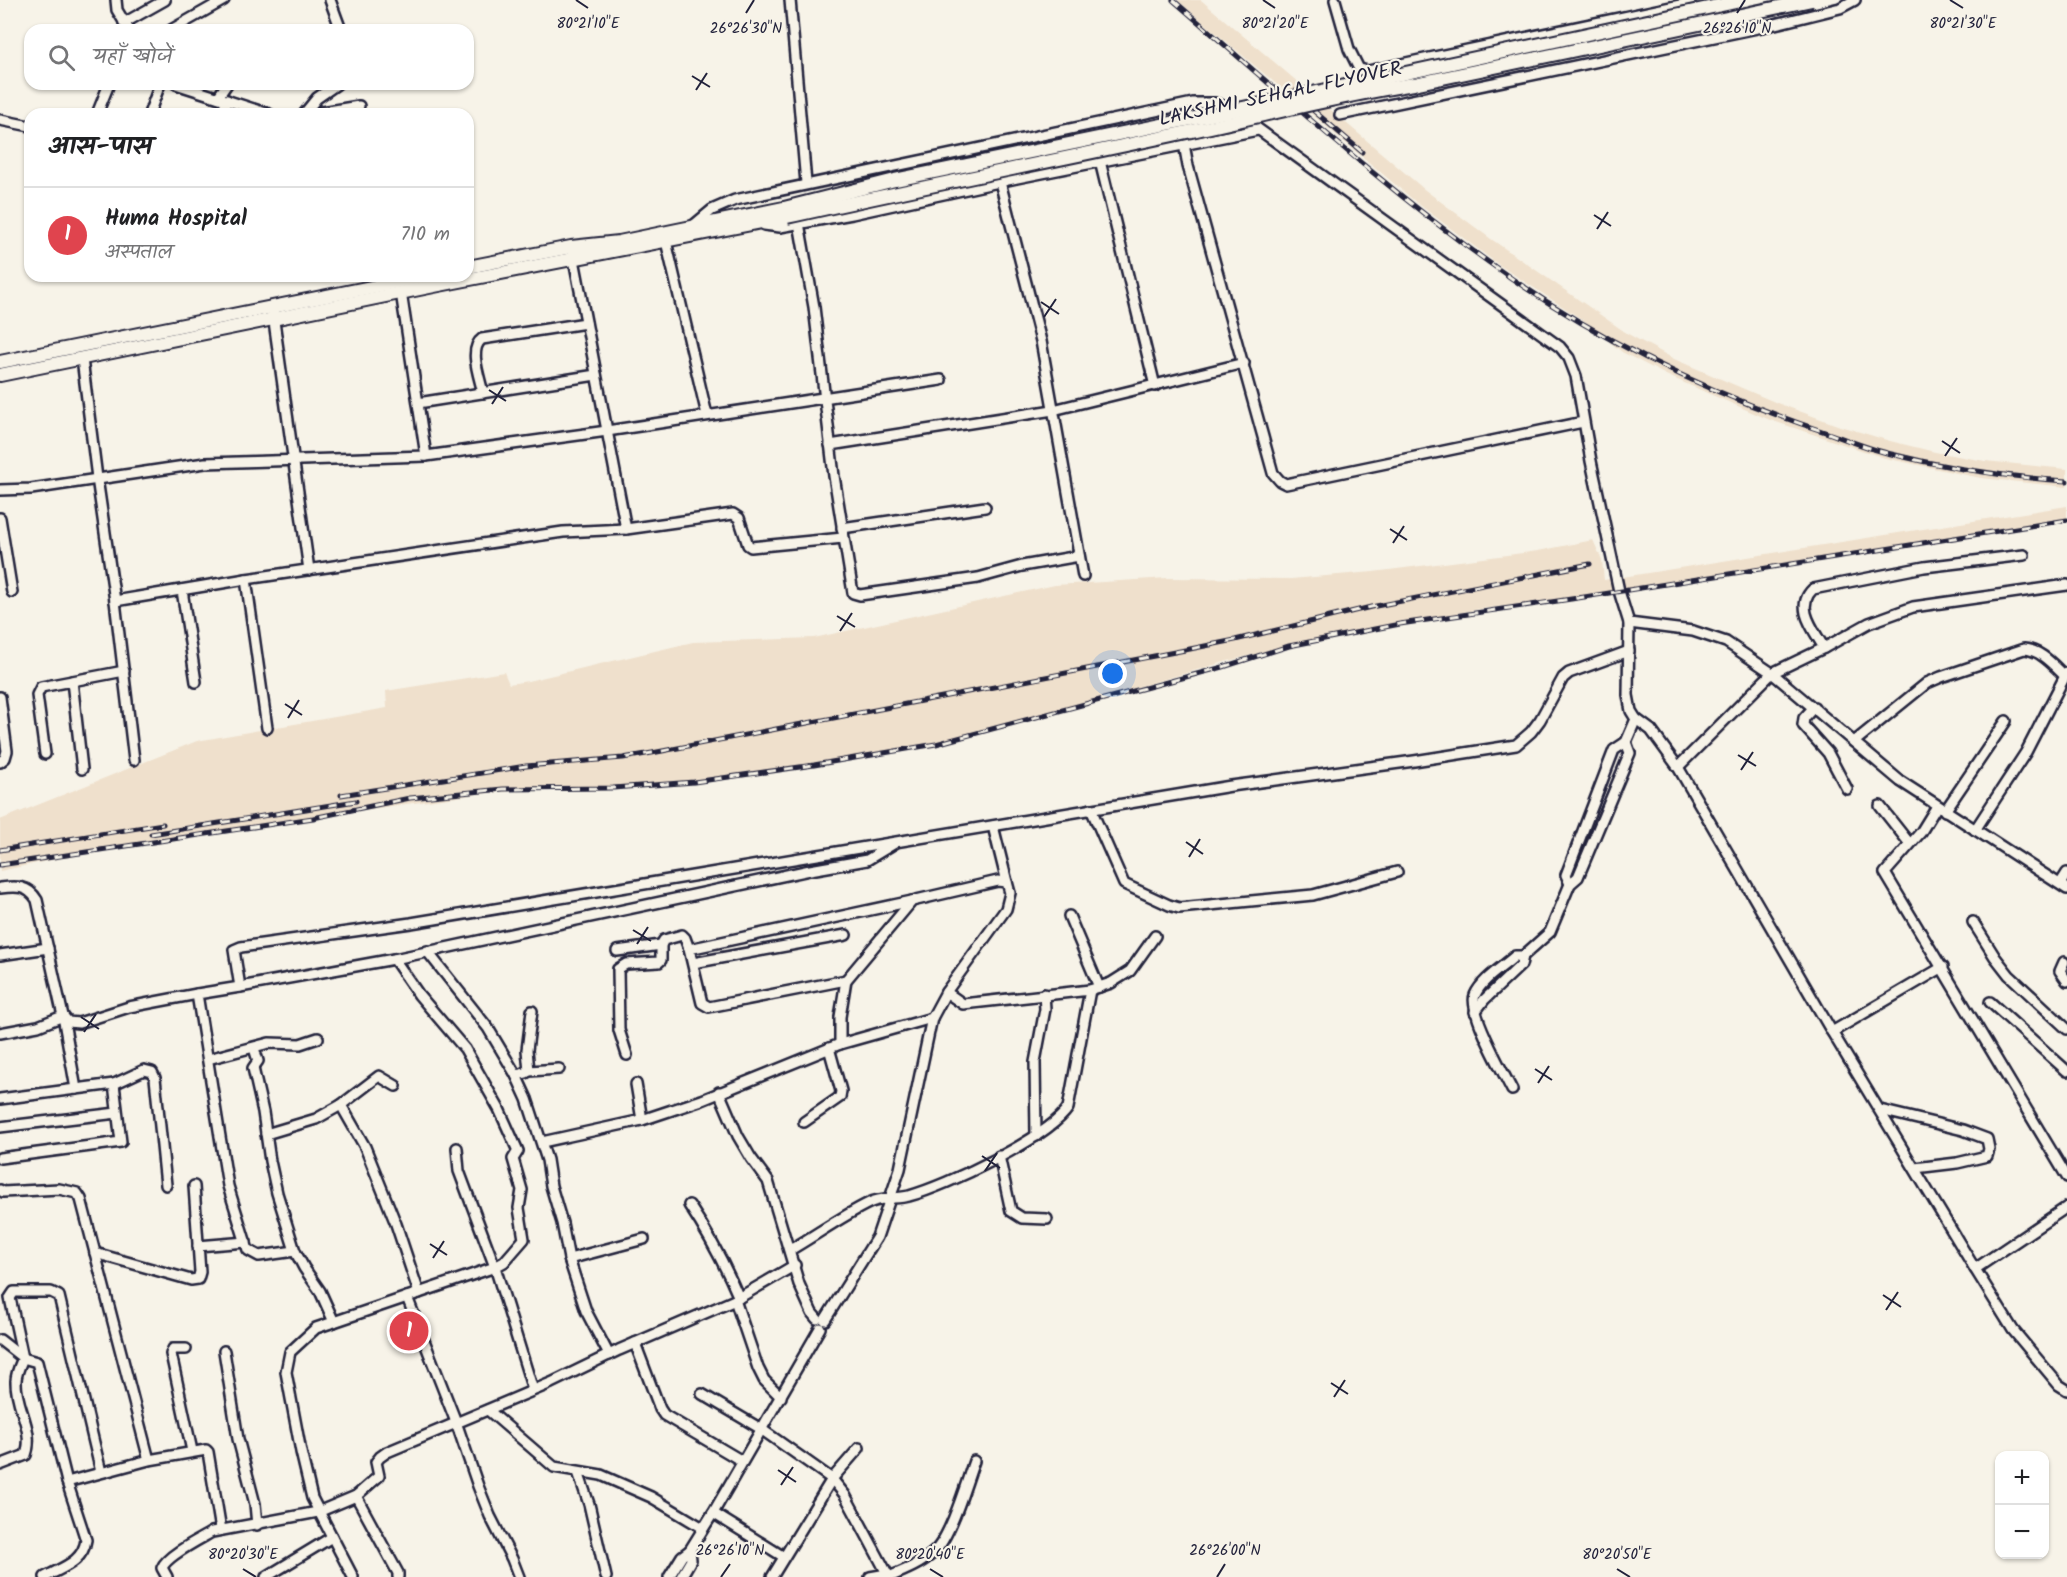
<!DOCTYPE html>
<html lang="hi">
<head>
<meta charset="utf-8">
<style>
  :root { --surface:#fff; --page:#f6f6f6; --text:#202124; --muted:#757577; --line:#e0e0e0; --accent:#111827 }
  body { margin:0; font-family:Kalam,"Playpen Sans Deva",sans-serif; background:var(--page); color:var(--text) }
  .controls { position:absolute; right:18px; bottom:18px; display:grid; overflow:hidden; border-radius:12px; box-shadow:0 2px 4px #0004 }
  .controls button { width:54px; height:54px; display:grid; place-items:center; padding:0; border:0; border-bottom:2px solid var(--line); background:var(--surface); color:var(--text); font:30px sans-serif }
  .you { position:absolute; left:1113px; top:674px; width:21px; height:21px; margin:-15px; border:4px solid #fff; border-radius:50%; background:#1a73e8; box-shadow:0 0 0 9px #1a73e833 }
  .badge { display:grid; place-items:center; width:39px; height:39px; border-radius:50%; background:var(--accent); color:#fff; font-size:20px; font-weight:700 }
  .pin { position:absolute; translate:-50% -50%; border:3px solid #fff; box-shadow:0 2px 6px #0006 }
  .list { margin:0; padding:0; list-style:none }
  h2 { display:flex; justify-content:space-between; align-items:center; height:78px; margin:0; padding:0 24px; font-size:26px }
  h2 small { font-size:20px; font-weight:400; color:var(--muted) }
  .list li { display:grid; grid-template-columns:39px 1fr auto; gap:18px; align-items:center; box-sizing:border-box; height:96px; padding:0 24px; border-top:2px solid var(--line) }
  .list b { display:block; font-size:22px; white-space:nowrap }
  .list p { margin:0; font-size:20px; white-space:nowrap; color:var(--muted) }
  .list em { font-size:20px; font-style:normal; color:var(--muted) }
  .icon { flex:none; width:33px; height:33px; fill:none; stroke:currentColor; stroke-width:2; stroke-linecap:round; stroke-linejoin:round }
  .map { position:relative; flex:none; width:2067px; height:1577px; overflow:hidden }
  .search { position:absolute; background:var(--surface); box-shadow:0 2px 4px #0004; left:24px; top:24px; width:450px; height:66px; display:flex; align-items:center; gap:15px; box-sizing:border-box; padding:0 21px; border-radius:18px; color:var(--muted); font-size:22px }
  .panel { position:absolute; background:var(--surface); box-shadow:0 2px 4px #0004; left:24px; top:108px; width:450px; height:174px; border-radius:18px }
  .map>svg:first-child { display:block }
  .built { fill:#efe0cc }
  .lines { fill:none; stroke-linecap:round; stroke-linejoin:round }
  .minor-casing { stroke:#22223b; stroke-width:14 }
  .major-casing { stroke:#22223b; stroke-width:16 }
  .minor { stroke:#f7f3e8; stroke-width:9 }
  .major { stroke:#f7f3e8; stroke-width:12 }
  .rail-casing { stroke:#22223b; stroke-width:5 }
  .rail { stroke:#f7f3e8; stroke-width:3; stroke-dasharray:9; stroke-linecap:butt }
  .major-bridge-casing { stroke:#22223b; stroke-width:16; stroke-linecap:butt }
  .major-bridge { stroke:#f7f3e8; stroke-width:12 }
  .ticks { fill:none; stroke:#22223b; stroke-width:2 }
  .labels { text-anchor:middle; stroke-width:4.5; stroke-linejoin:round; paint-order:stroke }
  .street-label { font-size:20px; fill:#22223b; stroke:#f7f3e8 }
  .ticks-label { font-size:15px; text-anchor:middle; fill:#22223b; stroke:#f7f3e8; stroke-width:4.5; stroke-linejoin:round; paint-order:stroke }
</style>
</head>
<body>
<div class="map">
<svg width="2067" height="1577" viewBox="0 0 2067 1577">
  <rect width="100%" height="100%" fill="#f7f3e8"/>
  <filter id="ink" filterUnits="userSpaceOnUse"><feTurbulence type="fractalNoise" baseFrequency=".0167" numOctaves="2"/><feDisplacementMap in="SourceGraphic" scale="12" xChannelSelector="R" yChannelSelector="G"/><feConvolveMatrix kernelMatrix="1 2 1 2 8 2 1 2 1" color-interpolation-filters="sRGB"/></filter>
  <g filter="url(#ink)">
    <!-- built -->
    <g class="built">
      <path d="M1177,0H1201L1425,190L1491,239L1628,334L1674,359L1777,403L1840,426L1890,441L1935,452L1985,461L2067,469V487L1981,478L1885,458L1770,420L1666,375L1622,352L1583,320L1499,265L1417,203Z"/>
      <path d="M2067,506V521L1605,595L1480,609L1310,640L1228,661L968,736L873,756L673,786L557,787L478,794L291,820L61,858L0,871V820L197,741L387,708L386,691L504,672L509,684L528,681L693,642L814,638L1055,585L1168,578L1291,579L1373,572L1538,551L1593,540L1602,560L1604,580Z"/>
    </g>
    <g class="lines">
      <!-- minor casing -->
      <g class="minor-casing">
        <g id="minor">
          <path d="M116,0L117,10L129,30"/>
          <path d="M330,0L341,30"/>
          <path d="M790,0L806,183"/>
          <path d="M1335,0L1349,49L1359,69L1368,71L1704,0"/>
          <path d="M124,23L165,0"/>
          <path d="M171,30L224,0"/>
          <path d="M176,84L269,114"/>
          <path d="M218,97L227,84"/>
          <path d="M97,114L109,84"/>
          <path d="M149,114L160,84"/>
          <path d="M221,114L227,100"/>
          <path d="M304,114L317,98L337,84"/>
          <path d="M310,114L359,106"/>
          <path d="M1340,115L1767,26L1840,8L1855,0"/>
          <path d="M0,120L30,126"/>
          <path d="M1184,144L1188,166L1273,473L1280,481L1286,484L1583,422"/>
          <path d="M1100,161L1155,386"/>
          <path d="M1000,182L1041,341L1083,576"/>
          <path d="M799,223L814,307L834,476L853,593L860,595L978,578L1022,566L1079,556"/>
          <path d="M694,225L712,210L735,200L1193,103H1215L1229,108L1560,347L1569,358L1576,376L1591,461L1619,591L1629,623L1628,695L1631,711L1636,719L1651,730L1678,767L1832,1032L1975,1269L2013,1330L2059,1385L2067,1390"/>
          <path d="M764,225L780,227L852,214L1017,178L1258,130"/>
          <path d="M666,241L707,415"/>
          <path d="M573,254L626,529"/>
          <path d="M401,292L426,456"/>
          <path d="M273,314L309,570"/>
          <path d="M82,359L97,478L115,601L134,760"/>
          <path d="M483,393C480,378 468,349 482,339L586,323"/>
          <path d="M418,403L596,375"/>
          <path d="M830,445L1053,410L1244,363"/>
          <path d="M0,490L31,489L205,463L426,456L607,431L941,380"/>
          <path d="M0,518L12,592"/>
          <path d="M842,528L985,507"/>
          <path d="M246,579L267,728"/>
          <path d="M182,590L196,682"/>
          <path d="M115,601L246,579L563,532L626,529L733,514L739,518L748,545L751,547L843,538"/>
          <path d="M1629,623L1693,631L1726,642L1772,673L1900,781L2067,889"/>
          <path d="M1824,648C1814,630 1794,607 1813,589L1924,567L2024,555"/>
          <path d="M72,681L82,769"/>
          <path d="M0,697L7,751L5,758L0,762"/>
          <path d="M1814,707L1804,718L1803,725L1828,753L1847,789"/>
          <path d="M1854,742L1927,683L1941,677L2024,649C2041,650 2053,665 2065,676L2067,673"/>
          <path d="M45,754L37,695L41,687L124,671"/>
          <path d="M1678,767L1772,673L1824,648L1869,623L1913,607L2067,585"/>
          <path d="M1880,806L1910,844"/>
          <path d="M1937,806L1921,832L1885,873L2067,1177"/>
          <path d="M1091,809L1124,884L1169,905L1179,908L1313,895L1397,872"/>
          <path d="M1945,811L2006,721"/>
          <path d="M993,826L1007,882"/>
          <path d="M1975,830L2026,752L2065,676"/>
          <path d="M1570,884L1566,875L1614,750L1626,742L1636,719"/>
          <path d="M2060,884L2067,873"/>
          <path d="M0,888C16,886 28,885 37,900L63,1016L68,1022L79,1023L129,1007L197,994"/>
          <path d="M1069,916L1099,987"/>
          <path d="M1973,922L1995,957L2009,975L2067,1029"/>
          <path d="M689,949L702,1003L709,1007L846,980"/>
          <path d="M427,951L488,1028L516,1075L527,1099L547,1160L551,1186L562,1223L569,1259L586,1311L609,1355"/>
          <path d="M617,951L661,945"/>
          <path d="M0,955L48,948"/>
          <path d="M394,959L419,995L465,1049L499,1109L518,1151L513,1159L522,1190L519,1208L524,1239L504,1262L495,1267L459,1171L457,1148"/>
          <path d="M2064,962L2060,971L2067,981"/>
          <path d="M693,963L846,935"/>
          <path d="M240,987L394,959L810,870L867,860L895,843"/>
          <path d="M946,992L963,1004L1090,990L1111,983L1130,971L1155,936"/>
          <path d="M1990,1002L2067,1071"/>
          <path d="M1475,1012L1484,1000L1521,965L1523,956L1550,932L1570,884L1578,877L1630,753L1626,742"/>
          <path d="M1832,1032L1943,967"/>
          <path d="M0,1033L38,1026L63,1016L76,1089"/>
          <path d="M254,1048L258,1061L253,1068L263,1112L270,1161L277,1193L295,1251L304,1268L320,1291L334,1322"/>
          <path d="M627,1055L619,1030L618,969L626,964L659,962L661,960V945L664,940L682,935L685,938L689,949L912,901"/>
          <path d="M208,1059L269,1043L300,1044L318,1038"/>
          <path d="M529,1071L559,1069"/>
          <path d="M516,1075L526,1073L529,1071L527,1050L532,1011"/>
          <path d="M114,1084L144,1070L152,1072L155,1078L166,1185"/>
          <path d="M636,1084L642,1120"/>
          <path d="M396,1086L379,1076L341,1105L365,1147L396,1224L419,1293"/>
          <path d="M1512,1090C1503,1072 1468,1011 1475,995C1482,979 1503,967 1515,956H1523"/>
          <path d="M719,1092L738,1136L751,1158L768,1181L799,1284L812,1313L817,1319"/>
          <path d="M0,1099L114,1084L121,1142L0,1158"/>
          <path d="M1880,1110L1963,1130L1987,1139L1989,1149L1987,1156L1957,1163L1915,1168"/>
          <path d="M804,1122L840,1097L841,1091L829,1048"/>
          <path d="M0,1127L117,1113"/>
          <path d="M266,1134L316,1119L341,1105"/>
          <path d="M1036,1136L1035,1062L1045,1009L1044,994"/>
          <path d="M542,1142L642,1120L702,1100L840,1044L932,1018"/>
          <path d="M999,1156L1011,1211L1022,1218L1047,1219"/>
          <path d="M0,1190L3,1192L59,1189L77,1193L81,1199L149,1460L206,1450L208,1452L221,1530"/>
          <path d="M689,1205C709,1235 725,1265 739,1298"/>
          <path d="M198,1246L246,1242"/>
          <path d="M790,1250C816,1235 842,1216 869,1203C881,1197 896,1199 909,1196C946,1186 1048,1138 1068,1108L1090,990"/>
          <path d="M295,1251L259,1256L248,1250L228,1186L197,994L240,987L234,950L241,947L411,923L1231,786L1414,761L1516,745L1531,732L1540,720L1563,678L1569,673L1629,651"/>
          <path d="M95,1253L191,1280L198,1279L200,1272L194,1186"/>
          <path d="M569,1259L644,1239"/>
          <path d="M1975,1269L2067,1207"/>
          <path d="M407,1297L456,1422L478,1486L490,1516L512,1559L519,1577"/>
          <path d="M735,1300L758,1368L764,1380L781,1397"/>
          <path d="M825,1320L877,1237L900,1169L932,1018L946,992L1006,909L1010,893L1007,882L998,881L912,901L846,980L840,1017V1044"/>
          <path d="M0,1340L23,1358C20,1365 16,1373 16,1381C15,1407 35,1429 26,1455L0,1465"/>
          <path d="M635,1343L660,1409L664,1415L742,1461"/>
          <path d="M186,1349H173L171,1354L192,1451"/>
          <path d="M224,1351L238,1439L255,1504L257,1525"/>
          <path d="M702,1394L761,1429L832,1479L845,1495L889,1577"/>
          <path d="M488,1410L554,1467L601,1475L651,1497L703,1528"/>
          <path d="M578,1472L589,1504L606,1577"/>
          <path d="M67,1482L37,1362L23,1358L10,1298L14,1292H51L59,1296L101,1472"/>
          <path d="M356,1496L398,1573V1577"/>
          <path d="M713,1513L784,1557"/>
          <path d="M45,1577C63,1567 83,1562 86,1540L67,1482L149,1460"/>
          <path d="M167,1577L162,1568C166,1556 200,1539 212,1532L318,1512L356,1496L379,1476L376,1462L380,1457L387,1452L551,1383L619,1350L735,1300L795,1265"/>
          <path d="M266,1577L332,1537"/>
          <path d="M353,1577L312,1498L301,1452L286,1372L290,1352L316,1328L495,1267L533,1390"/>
          <path d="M669,1577L682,1556L690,1550L713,1513L820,1328"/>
          <path d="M681,1577L691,1560L690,1550"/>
          <path d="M772,1577L832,1479L859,1448"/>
          <path d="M870,1577L887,1574"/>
          <path d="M889,1577C906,1570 921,1564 934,1552C951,1536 966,1483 974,1461"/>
        </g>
      </g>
      <!-- major casing -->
      <g class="major-casing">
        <g id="major">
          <path d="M468,267L571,247L619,242L784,208"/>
          <path d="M0,362L426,276"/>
          <path d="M0,375L434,286L787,217"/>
        </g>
      </g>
      <!-- minor -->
      <use href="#minor" class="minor"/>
      <!-- major -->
      <use href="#major" class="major"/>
      <!-- rail casing -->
      <g class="rail-casing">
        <g id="rail">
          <path d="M1173,0C1283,95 1391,195 1511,278C1608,345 1716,396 1828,433C1847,440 1867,448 1887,453C1946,468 2006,477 2067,481"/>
          <path d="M1314,111L1362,152"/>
          <path d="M341,795L526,766L623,758L652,753L1180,651L1235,640L1371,607L1590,564"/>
          <path d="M151,834L356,801"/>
          <path d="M0,850L163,824"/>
          <path d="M0,865L313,818L410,798L503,789L613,788L694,782L814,765L936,744L1223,667L1289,646L1400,624L1578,598L2067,520"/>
        </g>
      </g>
      <!-- rail -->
      <use href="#rail" class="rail"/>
      <!-- major-bridge casing -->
      <g class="major-bridge-casing">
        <g id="major-bridge">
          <path d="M784,208L895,180L1220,113L1745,0"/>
          <path d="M787,217C920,187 1054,161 1187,132C1263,116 1337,96 1414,84L1812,0"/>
        </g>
      </g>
      <!-- major-bridge -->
      <use href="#major-bridge" class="major-bridge"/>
    </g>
  </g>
  <!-- ticks -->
  <path class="ticks" d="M576,0L588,8M1263,0L1275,8M1950,0L1963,8M746,13L754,0M1737,13L1745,0M692,76L710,87M696,90L707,73M1594,215L1611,226M1597,229L1608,212M1041,302L1059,314M1044,317L1056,299M489,390L506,401M492,404L503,387M1942,441L1960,453M1945,456L1957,438M1390,529L1407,540M1393,543L1404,526M837,616L855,627M840,631L852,613M285,704L302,715M288,718L299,700M1738,755L1756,766M1741,770L1753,752M1186,842L1203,854M1189,857L1200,839M633,930L651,941M637,944L648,927M81,1017L99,1029M84,1032L96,1014M1535,1069L1552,1080M1538,1083L1549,1066M982,1156L1000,1168M985,1171L997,1153M430,1244L447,1255M433,1258L444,1241M1883,1295L1901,1307M1886,1310L1898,1292M1331,1383L1348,1394M1334,1397L1345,1380M778,1470L796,1482M781,1485L793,1467M243,1569L256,1577M930,1569L943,1577M1617,1569L1630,1577M721,1577L730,1564M1217,1577L1225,1564"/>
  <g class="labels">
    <!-- street labels -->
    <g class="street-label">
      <text transform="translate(1280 93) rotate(-12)" y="7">LAKSHMI SEHGAL FLYOVER</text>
    </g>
  </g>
  <g class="ticks-label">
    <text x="588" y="28">80°21'10"E</text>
    <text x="1275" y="28">80°21'20"E</text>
    <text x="1963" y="28">80°21'30"E</text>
    <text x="746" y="33">26°26'30"N</text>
    <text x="1737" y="33">26°26'10"N</text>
    <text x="730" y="1555">26°26'10"N</text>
    <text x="1225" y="1555">26°26'00"N</text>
    <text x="243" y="1559">80°20'30"E</text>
    <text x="930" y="1559">80°20'40"E</text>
    <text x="1617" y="1559">80°20'50"E</text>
  </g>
</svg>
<div class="controls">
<button>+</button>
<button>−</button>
</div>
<div class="you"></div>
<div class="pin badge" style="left:409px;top:1331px;background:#e0444e">1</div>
<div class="search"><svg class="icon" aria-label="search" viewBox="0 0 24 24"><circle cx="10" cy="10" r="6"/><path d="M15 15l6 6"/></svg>यहाँ खोजें</div>
<section class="panel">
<h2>आस-पास<small></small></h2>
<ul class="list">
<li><span class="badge" style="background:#e0444e">1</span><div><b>Huma Hospital</b><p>अस्पताल</p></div><em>710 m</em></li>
</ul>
</section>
</div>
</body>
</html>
